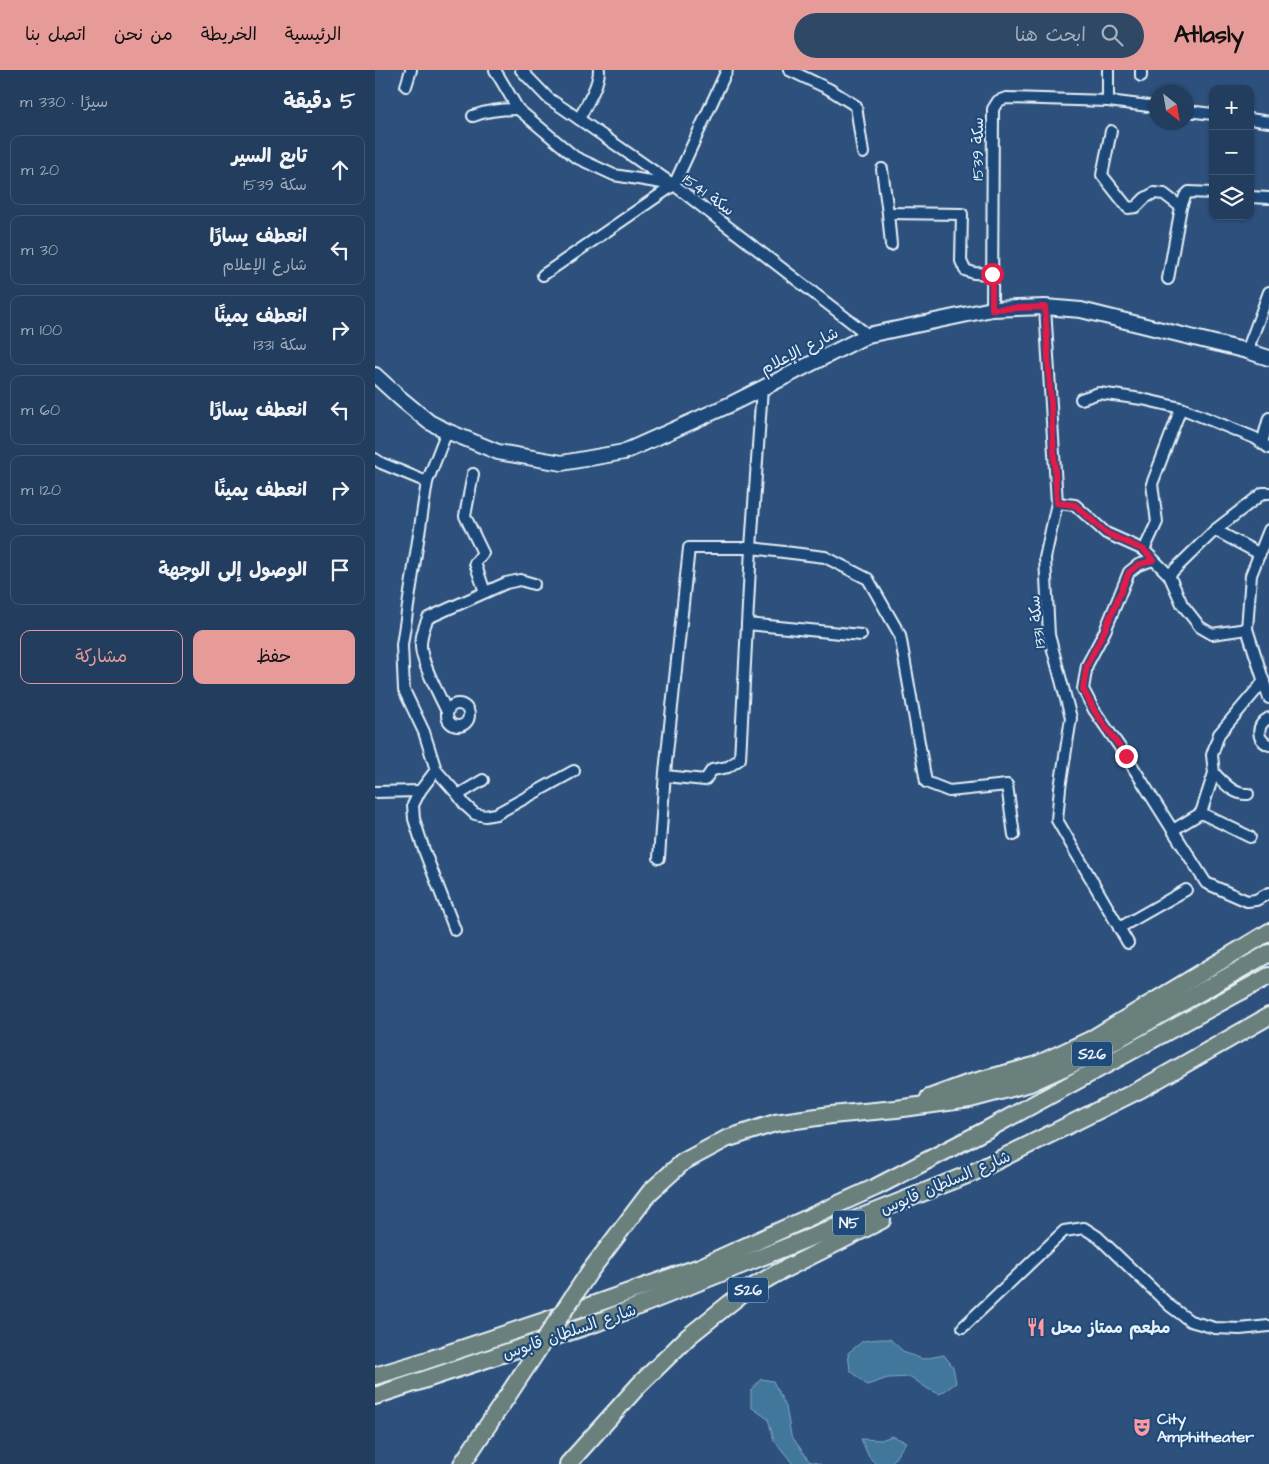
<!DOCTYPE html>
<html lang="ar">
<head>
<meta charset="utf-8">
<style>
  :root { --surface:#223d5d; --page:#2e4866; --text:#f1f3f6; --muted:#a2aebc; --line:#3f5672; --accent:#e69b98 }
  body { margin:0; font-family:"Architects Daughter","Playpen Sans Arabic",sans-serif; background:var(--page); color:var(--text); direction:rtl }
  .controls { position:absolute; right:15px; top:15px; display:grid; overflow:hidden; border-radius:10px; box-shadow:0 1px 4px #0004 }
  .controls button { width:45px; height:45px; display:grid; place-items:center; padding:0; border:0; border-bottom:1px solid var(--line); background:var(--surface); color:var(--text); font:25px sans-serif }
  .compass { position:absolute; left:774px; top:15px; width:45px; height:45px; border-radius:50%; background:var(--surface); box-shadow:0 1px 4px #0004; rotate:149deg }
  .stop { position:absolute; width:15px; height:15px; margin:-11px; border:4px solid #e11d48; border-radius:50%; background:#fff }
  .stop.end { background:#e11d48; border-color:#fff; box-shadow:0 1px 5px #0008 }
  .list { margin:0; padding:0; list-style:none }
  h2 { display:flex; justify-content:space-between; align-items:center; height:65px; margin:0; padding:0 20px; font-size:21px }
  h2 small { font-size:16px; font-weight:400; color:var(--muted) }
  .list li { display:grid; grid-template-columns:32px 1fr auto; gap:15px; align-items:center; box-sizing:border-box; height:70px; margin:0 10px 10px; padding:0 10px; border:1px solid var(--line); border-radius:10px }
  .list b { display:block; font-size:19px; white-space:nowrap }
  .list p { margin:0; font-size:16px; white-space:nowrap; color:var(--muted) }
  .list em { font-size:16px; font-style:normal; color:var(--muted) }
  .actions { display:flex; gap:10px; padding:15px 20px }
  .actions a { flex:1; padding:11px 0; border:1px solid var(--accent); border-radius:10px; text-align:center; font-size:18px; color:var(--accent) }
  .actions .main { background:var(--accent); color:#111 }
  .icon { flex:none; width:28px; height:28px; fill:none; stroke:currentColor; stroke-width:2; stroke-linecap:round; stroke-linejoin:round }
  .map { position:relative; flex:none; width:894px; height:1394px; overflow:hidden; direction:ltr }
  header { display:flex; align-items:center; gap:30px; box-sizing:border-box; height:70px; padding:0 25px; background:var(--accent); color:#111 }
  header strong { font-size:24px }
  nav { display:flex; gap:28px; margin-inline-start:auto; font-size:18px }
  .search { width:350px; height:45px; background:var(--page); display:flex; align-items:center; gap:12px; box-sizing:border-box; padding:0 18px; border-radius:28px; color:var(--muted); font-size:19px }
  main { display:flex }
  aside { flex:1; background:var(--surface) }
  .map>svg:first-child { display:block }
  .water { fill:#3f779b; stroke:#83a8c0 }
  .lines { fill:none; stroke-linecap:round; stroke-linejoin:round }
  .minor-casing { stroke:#e8f1f8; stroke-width:14 }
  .secondary-casing { stroke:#e8f1f8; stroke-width:18 }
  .trunk-casing { stroke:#e8f1f8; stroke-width:20 }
  .minor { stroke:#1f4a7a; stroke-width:10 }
  .secondary { stroke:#1f4a7a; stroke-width:14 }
  .trunk { stroke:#6a807d; stroke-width:16 }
  .trunk-bridge-casing { stroke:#e8f1f8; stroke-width:20; stroke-linecap:butt }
  .trunk-bridge { stroke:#6a807d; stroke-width:16 }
  .route { stroke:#e11d48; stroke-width:6 }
  .labels { text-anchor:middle; stroke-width:4.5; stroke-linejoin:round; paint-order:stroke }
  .shield { fill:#1f4a7a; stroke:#acbfd2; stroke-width:1 }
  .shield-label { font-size:15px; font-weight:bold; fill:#e8f1f8 }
  .street-label { font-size:16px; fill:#e8f1f8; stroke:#1f4a7a }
  .poi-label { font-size:16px; font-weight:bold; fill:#e8f1f8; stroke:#1f4a7a; text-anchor:start }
</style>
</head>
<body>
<header>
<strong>Atlasly</strong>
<div class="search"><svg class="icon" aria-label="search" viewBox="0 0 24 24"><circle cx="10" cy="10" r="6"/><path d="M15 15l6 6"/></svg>ابحث هنا</div>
<nav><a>الرئيسية</a><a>الخريطة</a><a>من نحن</a><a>اتصل بنا</a></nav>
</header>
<main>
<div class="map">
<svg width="894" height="1394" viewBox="0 0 894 1394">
  <rect width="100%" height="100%" fill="#2d517c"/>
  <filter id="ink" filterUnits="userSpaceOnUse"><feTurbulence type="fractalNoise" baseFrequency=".02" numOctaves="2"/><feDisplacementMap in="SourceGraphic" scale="10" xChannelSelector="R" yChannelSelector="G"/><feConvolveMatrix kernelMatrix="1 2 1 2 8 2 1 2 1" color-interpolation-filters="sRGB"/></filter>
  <g filter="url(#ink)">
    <!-- water -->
    <g class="water">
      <path d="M504,1269H515L530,1283L548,1289L569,1285L578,1297L581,1313L565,1324L553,1319L536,1307L513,1308L492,1315L475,1300L473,1283L488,1271Z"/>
      <path d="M386,1309L398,1311L411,1337L416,1365L434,1391L445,1394H418L399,1370L393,1349L376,1337V1320Z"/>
      <path d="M517,1366L531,1372L516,1394H501L494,1387L486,1369L506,1370Z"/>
    </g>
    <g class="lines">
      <!-- minor casing -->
      <g class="minor-casing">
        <g id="minor">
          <path d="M120,0L143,39L200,87L239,105L299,115L493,265"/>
          <path d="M146,0L173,28L188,38L296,113"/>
          <path d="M414,0L454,19L481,36L488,83"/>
          <path d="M733,0V31"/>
          <path d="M766,0V6"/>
          <path d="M31,16L36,0"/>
          <path d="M812,41L838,44"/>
          <path d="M98,46C113,40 128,39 143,39"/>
          <path d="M204,49C211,35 224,16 224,0"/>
          <path d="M875,49L894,52"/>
          <path d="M736,61L727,105L753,138L761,137L770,128L779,123L789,124L806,137"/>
          <path d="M507,99L513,143L516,175"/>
          <path d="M875,127L894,128"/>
          <path d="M513,143L587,144L586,191L590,200L599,203L617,204"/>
          <path d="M168,205L299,115L352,0"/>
          <path d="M793,209L806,137L810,126L814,122L838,123"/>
          <path d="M670,237L682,433L670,488L674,565L696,648L685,718L682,750L753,873"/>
          <path d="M617,239L618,39L623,31L631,28L733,31L782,37"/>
          <path d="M872,281L894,222"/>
          <path d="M706,329L724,323L767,329L806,338L880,368L894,378"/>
          <path d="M72,361L52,412L27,575L29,620L49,662L61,700L45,721L38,735L39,749L49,780L80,860"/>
          <path d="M887,373L894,348"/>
          <path d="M0,389L6,393L52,412"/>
          <path d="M98,404L90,446L108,483L100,493L110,522"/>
          <path d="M682,433L700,435L731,463L769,480L794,505L807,534L825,557L837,564L872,559"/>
          <path d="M840,460L885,484"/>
          <path d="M894,460L876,505L872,559L894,628"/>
          <path d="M769,480L782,452L777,414L806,338"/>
          <path d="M778,490L763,495L754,502L730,561L712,595L708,619L719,640L751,686L831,813L872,831L881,830L894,823"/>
          <path d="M794,505L840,460L888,423H894"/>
          <path d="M372,554L486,565"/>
          <circle cx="83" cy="645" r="11"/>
          <path d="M72,642C65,626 45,591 46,575C46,566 49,557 53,548L131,513L145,510L159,514"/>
          <path d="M894,648C881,655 881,669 894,675"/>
          <path d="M61,700L83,725L90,735L100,744L110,746L121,744L199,701"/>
          <path d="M839,703C849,713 859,725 873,724"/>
          <path d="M290,706L330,710L337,700L353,697L365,689L376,478L387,318"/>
          <path d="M0,722L45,721"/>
          <path d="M83,725L108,710"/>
          <path d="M826,743L875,767"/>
          <path d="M798,760L826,743L839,703L837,685L844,664L889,611"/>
          <path d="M284,788L290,702L314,478H376L450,487L493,509L525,565L551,712L574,721L632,715L639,765"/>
          <path d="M744,858L811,820"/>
          <path d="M588,1257L689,1161L709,1158L723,1167L795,1236L815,1251L840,1258L865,1259L894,1256"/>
        </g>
      </g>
      <!-- secondary casing -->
      <g class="secondary-casing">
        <path id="secondary" d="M0,305L25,328L54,352L72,361L123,382L187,393L249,382L354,335L493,265L617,239L670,237L706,240L872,281L894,288"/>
      </g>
      <!-- trunk casing -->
      <g class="trunk-casing">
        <g id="trunk">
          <path d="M554,1028L592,1014L659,996L715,970L894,862"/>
          <path d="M215,1201L275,1122L308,1092L351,1069L400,1053L456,1045L521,1039L595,1029L655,1013L708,989L894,883"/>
          <path d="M0,1306L50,1291L214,1236L325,1197L501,1117L613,1059L894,906"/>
          <path d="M0,1326L221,1253L597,1103L766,1019L894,946"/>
          <path d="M87,1394L131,1328"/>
          <path d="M193,1394L264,1315L314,1266L369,1222L402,1203L507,1150"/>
        </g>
      </g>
      <!-- minor -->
      <use href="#minor" class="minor"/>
      <!-- secondary -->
      <use href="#secondary" class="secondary"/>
      <!-- trunk -->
      <use href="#trunk" class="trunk"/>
      <!-- trunk-bridge casing -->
      <g class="trunk-bridge-casing">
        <path id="trunk-bridge" d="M131,1328L215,1201"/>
      </g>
      <!-- trunk-bridge -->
      <use href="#trunk-bridge" class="trunk-bridge"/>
    </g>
  </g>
  <g class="lines" filter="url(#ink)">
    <!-- route -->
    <path class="route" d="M617,204V239L670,237L682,433L700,435L731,463L769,480L778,490L763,495L754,502L730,560L712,595L708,619L719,640L751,686"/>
  </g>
  <!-- icons -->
  <defs>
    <g id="restaurant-bare" transform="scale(1.5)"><path d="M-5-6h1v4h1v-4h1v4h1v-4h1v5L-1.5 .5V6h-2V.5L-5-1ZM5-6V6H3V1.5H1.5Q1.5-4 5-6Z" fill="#ff9aa2" stroke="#1f4a7a" stroke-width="2.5" paint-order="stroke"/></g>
    <g id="theatre-bare" transform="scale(1.5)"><path d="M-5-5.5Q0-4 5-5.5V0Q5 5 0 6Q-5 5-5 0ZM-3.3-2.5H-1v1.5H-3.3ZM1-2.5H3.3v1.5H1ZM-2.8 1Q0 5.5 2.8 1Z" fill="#ff9aa2" stroke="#1f4a7a" stroke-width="2.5" paint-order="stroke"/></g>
  </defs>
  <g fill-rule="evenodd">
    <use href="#restaurant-bare" x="661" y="1257"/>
    <use href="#theatre-bare" x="767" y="1357"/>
  </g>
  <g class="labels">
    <!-- shield labels -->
    <g class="shield">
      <rect x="697" y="971.5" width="40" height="25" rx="4"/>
      <rect x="458" y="1140.5" width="32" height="25" rx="4"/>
      <rect x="353" y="1207.5" width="40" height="25" rx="4"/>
    </g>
    <g class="shield-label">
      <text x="717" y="989">S26</text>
      <text x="474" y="1158">N5</text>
      <text x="373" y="1225">S26</text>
    </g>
    <!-- street labels -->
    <g class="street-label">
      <text transform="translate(602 79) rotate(-90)" y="6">سكة 1539</text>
      <text transform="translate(334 124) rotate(36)" y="6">سكة 1541</text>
      <text transform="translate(424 280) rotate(-27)" y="6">شارع الإعلام</text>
      <text transform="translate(661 552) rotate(-97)" y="6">سكة 1331</text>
      <text transform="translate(570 1112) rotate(-23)" y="6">شارع السلطان قابوس</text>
      <text transform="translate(194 1261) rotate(-19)" y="6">شارع السلطان قابوس</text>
    </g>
    <!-- poi labels -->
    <g class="poi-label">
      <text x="676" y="1263">مطعم ممتاز محل</text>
      <text x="782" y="1354">City<tspan x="782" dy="18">Amphitheater</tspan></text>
    </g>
  </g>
</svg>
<div class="controls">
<button>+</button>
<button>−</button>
<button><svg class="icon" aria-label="layers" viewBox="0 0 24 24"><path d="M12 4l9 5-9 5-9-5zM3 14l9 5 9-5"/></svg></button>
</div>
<svg class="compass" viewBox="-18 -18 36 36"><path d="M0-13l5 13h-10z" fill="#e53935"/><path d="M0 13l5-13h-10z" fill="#a2aebc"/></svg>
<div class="stop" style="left:617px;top:204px"></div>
<div class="stop end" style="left:751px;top:686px"></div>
</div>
<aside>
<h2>5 دقيقة<small>سيرًا · 330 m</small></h2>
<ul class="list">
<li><svg class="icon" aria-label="ahead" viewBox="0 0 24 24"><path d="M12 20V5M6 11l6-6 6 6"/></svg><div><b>تابع السير</b><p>سكة 1539</p></div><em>20 m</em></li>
<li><svg class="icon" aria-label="left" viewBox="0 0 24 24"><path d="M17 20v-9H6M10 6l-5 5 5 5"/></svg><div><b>انعطف يسارًا</b><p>شارع الإعلام</p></div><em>30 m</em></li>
<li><svg class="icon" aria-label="right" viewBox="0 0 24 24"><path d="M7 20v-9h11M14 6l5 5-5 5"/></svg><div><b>انعطف يمينًا</b><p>سكة 1331</p></div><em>100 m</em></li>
<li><svg class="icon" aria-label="left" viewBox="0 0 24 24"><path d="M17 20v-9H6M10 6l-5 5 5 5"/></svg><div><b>انعطف يسارًا</b></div><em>60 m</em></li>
<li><svg class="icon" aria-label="right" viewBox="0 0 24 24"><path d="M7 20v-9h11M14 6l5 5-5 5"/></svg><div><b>انعطف يمينًا</b></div><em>120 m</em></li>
<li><svg class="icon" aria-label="arrive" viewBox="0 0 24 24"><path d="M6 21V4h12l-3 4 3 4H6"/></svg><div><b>الوصول إلى الوجهة</b></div></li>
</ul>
<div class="actions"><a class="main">حفظ</a><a>مشاركة</a></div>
</aside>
</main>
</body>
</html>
